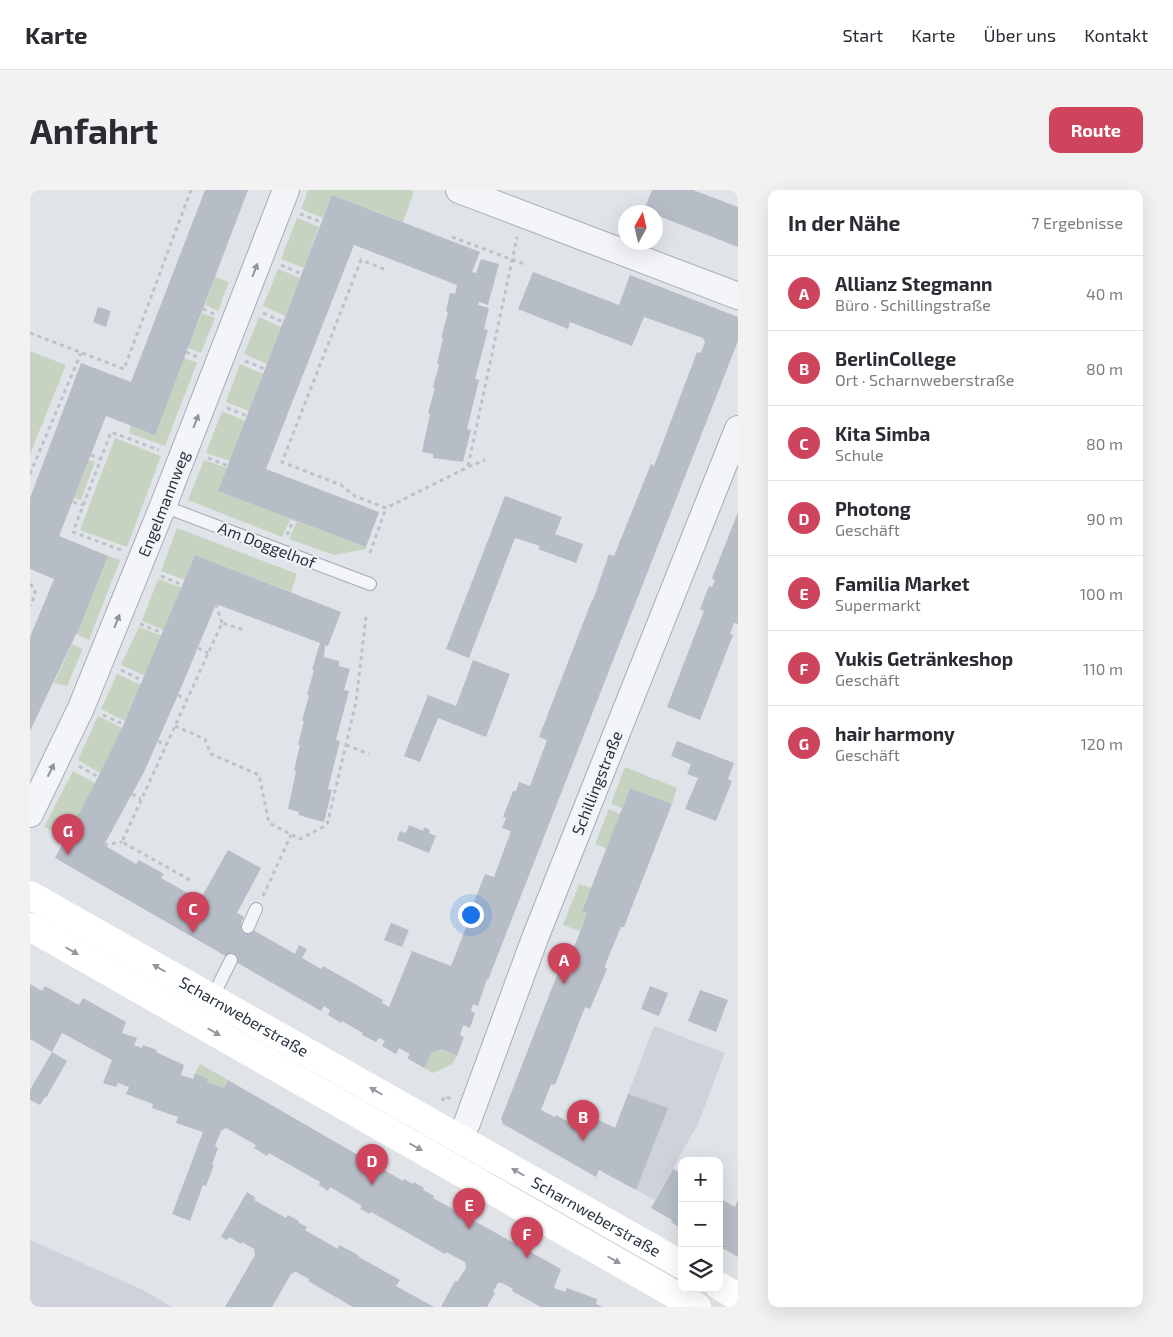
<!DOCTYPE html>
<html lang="de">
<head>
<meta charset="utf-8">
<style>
  :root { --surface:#fff; --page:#f2f2f3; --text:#2b2b33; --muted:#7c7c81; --line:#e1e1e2; --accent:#cf445d }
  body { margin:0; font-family:"Exo 2",sans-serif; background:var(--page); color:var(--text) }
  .controls { position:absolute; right:15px; bottom:15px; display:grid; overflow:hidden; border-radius:10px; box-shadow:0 5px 20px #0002 }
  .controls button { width:45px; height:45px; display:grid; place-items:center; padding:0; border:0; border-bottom:1px solid var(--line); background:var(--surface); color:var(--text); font:25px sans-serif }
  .compass { position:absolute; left:588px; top:15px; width:45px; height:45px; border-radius:50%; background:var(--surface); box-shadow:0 5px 20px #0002; rotate:8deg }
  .you { position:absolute; left:440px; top:724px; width:18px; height:18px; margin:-12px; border:4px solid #fff; border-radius:50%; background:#1a73e8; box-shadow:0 0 0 8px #1a73e833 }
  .badge { display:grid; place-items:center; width:32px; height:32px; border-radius:50%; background:var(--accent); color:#fff; font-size:16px; font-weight:700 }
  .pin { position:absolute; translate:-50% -41px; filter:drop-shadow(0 1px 2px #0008) }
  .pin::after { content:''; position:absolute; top:26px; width:18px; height:15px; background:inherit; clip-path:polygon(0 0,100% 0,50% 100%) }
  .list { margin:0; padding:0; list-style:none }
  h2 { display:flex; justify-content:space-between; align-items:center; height:65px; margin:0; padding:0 20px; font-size:21px }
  h2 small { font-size:16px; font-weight:400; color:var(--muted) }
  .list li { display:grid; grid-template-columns:32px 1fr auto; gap:15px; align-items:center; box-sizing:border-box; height:75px; padding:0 20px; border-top:1px solid var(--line) }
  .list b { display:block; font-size:19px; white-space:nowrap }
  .list p { margin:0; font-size:16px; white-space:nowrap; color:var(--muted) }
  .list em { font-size:16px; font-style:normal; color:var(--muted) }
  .icon { flex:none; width:28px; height:28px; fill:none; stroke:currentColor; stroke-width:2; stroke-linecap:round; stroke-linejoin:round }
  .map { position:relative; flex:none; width:708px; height:1117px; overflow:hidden; border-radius:10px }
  header { display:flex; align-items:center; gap:30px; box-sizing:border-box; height:70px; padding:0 25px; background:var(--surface); border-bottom:1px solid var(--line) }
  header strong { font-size:24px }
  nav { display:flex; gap:28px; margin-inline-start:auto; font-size:18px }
  .intro { display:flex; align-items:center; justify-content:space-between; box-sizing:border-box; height:120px; padding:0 30px }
  h1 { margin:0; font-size:35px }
  .button { padding:12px 22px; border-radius:10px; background:var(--accent); color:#fff; font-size:18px; font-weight:700 }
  main { display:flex; gap:30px; padding:0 30px }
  aside { flex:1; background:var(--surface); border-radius:10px; box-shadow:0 5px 20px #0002 }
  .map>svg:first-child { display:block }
  .built { fill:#ced3db }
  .green { fill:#c6d3c1 }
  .building { fill:#b7bdc6 }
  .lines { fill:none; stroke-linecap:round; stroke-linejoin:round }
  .lane-casing { stroke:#a5abb3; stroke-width:14 }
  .street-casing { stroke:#a5abb3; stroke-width:28 }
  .path { stroke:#bec2c8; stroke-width:3; stroke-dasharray:4 4; stroke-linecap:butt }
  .lane { stroke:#f3f5f8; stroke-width:12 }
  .street { stroke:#f3f5f8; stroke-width:26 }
  .secondary { stroke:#fff; stroke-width:28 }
  .oneway { fill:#8e949c }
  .oneway2 { fill:#9498a0 }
  .labels { text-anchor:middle; stroke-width:4; stroke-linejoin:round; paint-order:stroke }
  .street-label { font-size:16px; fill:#293241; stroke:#f0f3f7 }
</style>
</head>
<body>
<header>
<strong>Karte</strong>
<nav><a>Start</a><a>Karte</a><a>Über uns</a><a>Kontakt</a></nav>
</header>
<div class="intro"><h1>Anfahrt</h1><a class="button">Route</a></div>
<main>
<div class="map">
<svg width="708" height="1117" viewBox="0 0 708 1117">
  <rect width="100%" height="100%" fill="#e0e4e9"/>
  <!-- built -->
  <g class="built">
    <path d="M624,836L695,863L668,934L625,1010L569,980Z"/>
    <path d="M0,1050L113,1100L142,1117H0Z"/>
  </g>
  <!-- green -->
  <g class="green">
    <path d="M278,0H380L384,2L373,32L302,5L293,28L271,19Z"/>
    <path d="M267,28L289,37L274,78L251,69Z"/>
    <path d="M248,79L270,88L255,126L233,116Z"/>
    <path d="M185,87L199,92L188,121L175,115Z"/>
    <path d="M172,123L185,128L171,163L158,158Z"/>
    <path d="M229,127L251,137L237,174L214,164Z"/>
    <path d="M0,161L36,175L0,264Z"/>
    <path d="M154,168L167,173L135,256L99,243L101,236L125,244Z"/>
    <path d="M210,174L233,184L219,221L196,212Z"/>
    <path d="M192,221L215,231L200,271L176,263Z"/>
    <path d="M85,248L131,266L97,357L50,340Z"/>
    <path d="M59,270L65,272L51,310L44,308Z"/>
    <path d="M174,270L197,278L188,301L261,328L252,347L158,310Z"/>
    <path d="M267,331L336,357V359L304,365L259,349Z"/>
    <path d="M147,338L267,384L261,402L165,365L155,390L131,381Z"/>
    <path d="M78,366L90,370L59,450L46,444Z"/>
    <path d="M128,389L152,398L134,440L112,431Z"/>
    <path d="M109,437L132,446L115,486L91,475Z"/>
    <path d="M42,454L53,459L37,496L24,493Z"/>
    <path d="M87,484L111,495L95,531L71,519Z"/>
    <path d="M68,526L92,538L70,583L48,570Z"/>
    <path d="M595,577L647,598L642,614L600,598L592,618L581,614Z"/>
    <path d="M43,581L65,593L36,649L14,637Z"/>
    <path d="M579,619L590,624L577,659L565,654Z"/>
    <path d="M549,694L561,698L552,720L557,723L550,741L533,735Z"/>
    <path d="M412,859L427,866L422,874L403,883L394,878L402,863Z"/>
    <path d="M170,874L198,890L194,898L177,892L178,889L165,883Z"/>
    <path d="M460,978L652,1088V1096L456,985Z"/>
  </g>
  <!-- building -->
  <g class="building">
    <path d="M175,0H218L125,245L76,226L29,346L78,366L50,436L0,541V447L24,389L0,379V308L51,173L101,192Z"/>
    <path d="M622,0H663L708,17V57L626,25V22L614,20Z"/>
    <path d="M302,5L450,62L442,82L446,83L451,69L469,74L458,115L449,112L448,115L459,118L454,139L458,140L445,189L449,190L437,239L441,240L433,272L403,268V264L392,262L400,224L398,223L405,198L403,197L409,175L407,174L413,148H411L418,122L416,121L420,103L425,104L427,95L324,55L236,279L349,322L336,357L188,301Z"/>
    <path d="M503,82L589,115L600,85L708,127V151L476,744L458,790L457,789L448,816L443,814L441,821L445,823L440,838L433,835L430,845L434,847L427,866L412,859L402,863L394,878L377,868L380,864L369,858L366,864L352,856L355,851L349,848L346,852L332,845L333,843L312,831L311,833L298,825L300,820L294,816L291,821L25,668L65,593L92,538L165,365L311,422L298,456L295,455L294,467L309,471V476L320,479L314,500L319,501L306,550L310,551L298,599L302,600L294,632L268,625L269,622L258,619L266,581L264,580L270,555H268L274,531H272L279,505H277L284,480H282L290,453L186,414L148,505L114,582L74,655L106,674L109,670L134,684L131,688L170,710L198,660L231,678L207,723L214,727L211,733L265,764L269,755L277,759L272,768L291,779L293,776L353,810L352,813L359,817L382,761L421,776L439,730L437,729L455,684L464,687L481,641L472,638L476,628L473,627L483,601H486L489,592L500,596L517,550L509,547L562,410H563L579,364L584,366L621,274L624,276L667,162L671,163L675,152L673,148L614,127L602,156L540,132L538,139L488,119Z"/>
    <path d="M68,117L81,121L76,137L63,132Z"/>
    <path d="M475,306L532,327L525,344L553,354L546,373L508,359L510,356L485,348L439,468L416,459Z"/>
    <path d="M708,322V434L704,433L700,444L703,445L670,530L637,517L674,421L670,419L679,396L682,397L685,390L682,388Z"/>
    <path d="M443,470L480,484L456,547L408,528L390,572L374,566L398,505L426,516Z"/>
    <path d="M647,551L704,573L698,589L702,591L686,631L655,619L668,588L657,584L661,574L641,566Z"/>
    <path d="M600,598L642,614L594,737H591L576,773L575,778L577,779L560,819L555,817L525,895L521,894L511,920L525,927L526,925L553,940L561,926L585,938L598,904L638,918L606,1000L569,980L566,987L473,934L471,929L536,762L541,764L547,750L557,723L552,721Z"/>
    <path d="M379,635L393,641L394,637L400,640L399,643L406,646L399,663L367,650L370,641L376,643Z"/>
    <path d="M361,733L379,740L372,757L354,750Z"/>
    <path d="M0,794L12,801L15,796L49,815L53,808L96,832L92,843L107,848L104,855L112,858L113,855L127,860L126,862L154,875L151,885L163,889L165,883L178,889L177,892L194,898L198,890L373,991L374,989L383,994L384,992L394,998L393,1000L404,1006L403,1008L531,1079L524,1098L535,1102L537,1098L567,1109L566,1114L573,1117H511L482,1101L483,1099L472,1093H468L463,1102L465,1103L457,1117H411L425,1091L427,1092L436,1078L435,1072L416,1062L415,1064L341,1022L340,1024L330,1019L332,1016L300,997L298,1001L289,995L290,992L239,963L237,966L224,958L226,955L196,938L191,941L185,956L188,958L182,975H184L176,996L173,995L160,1031L142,1024L173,942L146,933L148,927L122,918L123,914L96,904L99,897L88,893L86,897L73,893L82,870L32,843L22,862L0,849Z"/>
    <path d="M620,796L638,803L629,826L611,819Z"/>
    <path d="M670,800L698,810L686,842L658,831Z"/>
    <path d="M22,862L37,871L16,908L15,907L10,915L0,910V900Z"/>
    <path d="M643,979L652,984V1039L641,1032L642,1030L621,1018Z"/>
    <path d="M217,1002L226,1008L224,1010L256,1028L258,1025L269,1031L268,1032L277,1037L275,1040L308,1059L309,1055L319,1060L329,1066V1067L370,1090L366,1096L404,1117H323L278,1091L279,1089L266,1082L261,1084L242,1117H195L225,1065L224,1059L212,1052L211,1054L199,1047L197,1050L191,1047Z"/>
    <path d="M689,1008L705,1017L708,1010V1067L694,1059L692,1061L689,1060Z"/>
  </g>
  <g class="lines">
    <!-- lane casing -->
    <g class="lane-casing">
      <g id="lane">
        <path d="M133,316L340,394"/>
        <path d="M218,737L226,719"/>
        <path d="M182,808L201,770"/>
      </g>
    </g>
    <!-- street casing -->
    <g class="street-casing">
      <g id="street">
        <path d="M429,0L708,106"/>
        <path id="s1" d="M0,624L51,518L133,316L256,0"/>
        <path id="s2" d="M429,948L437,933L505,748L708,239"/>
      </g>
    </g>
    <!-- path -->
    <g class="path">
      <path d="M270,24L291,32"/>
      <path d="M422,47L497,75"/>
      <path d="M251,75L272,84"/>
      <path d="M354,79L331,70L252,272L311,295L325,306L356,318L438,277L455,270"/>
      <path d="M173,119L184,124"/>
      <path d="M233,123L253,132"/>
      <path d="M0,143L94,179L161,0"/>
      <path d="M156,162L167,167"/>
      <path d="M215,171L235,179"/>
      <path d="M197,218L217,226"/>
      <path d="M61,265L71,269"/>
      <path d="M178,268L198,276"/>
      <path d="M438,276L487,47"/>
      <path d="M0,284L51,163"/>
      <path d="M43,312L53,315"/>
      <path d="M257,345L264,329"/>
      <path d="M91,360L43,342L81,242L129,260"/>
      <path d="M340,363L356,318"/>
      <path d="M131,386L153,395"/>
      <path d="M0,394L5,399V405L0,416"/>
      <path d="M186,414L192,433"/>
      <path d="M110,434L133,443"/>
      <path d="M168,458L178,463"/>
      <path d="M91,480L113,491"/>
      <path d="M148,505L157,510"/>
      <path d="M73,525L93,534"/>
      <path d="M145,536L175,549L181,564L229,585L239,633L270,649L297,635L326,512L336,427"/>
      <path d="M128,551L136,555"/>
      <path d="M316,555L339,564"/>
      <path d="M49,576L68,587"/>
      <path d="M102,604L111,609"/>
      <path d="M74,655L92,652"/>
      <path d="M160,690L92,652L192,433L214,440"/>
      <path d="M233,706L261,645"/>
      <path d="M412,911L415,906L422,910"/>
    </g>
    <!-- lane -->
    <use href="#lane" class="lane"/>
    <!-- street -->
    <use href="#street" class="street"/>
    <!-- secondary -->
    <g class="secondary">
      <path id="s3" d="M0,705L652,1075"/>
      <path d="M0,737L667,1117"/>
      <path d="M689,1096L708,1107"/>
    </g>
  </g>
  <!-- one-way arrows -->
  <defs><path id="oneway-solid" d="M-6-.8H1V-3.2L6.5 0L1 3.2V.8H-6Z" transform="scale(1.25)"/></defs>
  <g class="oneway">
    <use href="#oneway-solid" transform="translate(225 80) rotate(-69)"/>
    <use href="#oneway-solid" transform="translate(166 231) rotate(-69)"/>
    <use href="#oneway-solid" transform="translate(87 431) rotate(-68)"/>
    <use href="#oneway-solid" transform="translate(21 580) rotate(-64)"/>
  </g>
  <g class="oneway2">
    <use href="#oneway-solid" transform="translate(42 761) rotate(30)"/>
    <use href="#oneway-solid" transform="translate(129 778) rotate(-150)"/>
    <use href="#oneway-solid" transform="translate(184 842) rotate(30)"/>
    <use href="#oneway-solid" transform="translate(346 901) rotate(-150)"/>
    <use href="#oneway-solid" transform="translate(386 957) rotate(29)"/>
    <use href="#oneway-solid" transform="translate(488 982) rotate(-150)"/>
    <use href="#oneway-solid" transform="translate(584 1070) rotate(30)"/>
  </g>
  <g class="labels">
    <!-- street labels -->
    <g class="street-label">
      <text dy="6" stroke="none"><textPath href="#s1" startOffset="338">Engelmannweg</textPath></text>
      <text transform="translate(237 355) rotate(21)" y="6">Am Doggelhof</text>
      <text dy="6" stroke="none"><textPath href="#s2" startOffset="381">Schillingstraße</textPath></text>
      <text dy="6" stroke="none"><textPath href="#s3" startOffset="246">Scharnweberstraße</textPath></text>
      <text dy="6" stroke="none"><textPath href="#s3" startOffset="651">Scharnweberstraße</textPath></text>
    </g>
  </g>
</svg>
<div class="controls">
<button>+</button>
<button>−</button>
<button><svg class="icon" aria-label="layers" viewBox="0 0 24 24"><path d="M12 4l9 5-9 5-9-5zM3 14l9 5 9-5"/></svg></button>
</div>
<svg class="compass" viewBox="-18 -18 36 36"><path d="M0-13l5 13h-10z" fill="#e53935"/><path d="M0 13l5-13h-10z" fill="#7c7c81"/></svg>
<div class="you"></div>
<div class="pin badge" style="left:534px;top:794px">A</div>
<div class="pin badge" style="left:553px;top:951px">B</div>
<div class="pin badge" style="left:163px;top:743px">C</div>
<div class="pin badge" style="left:342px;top:995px">D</div>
<div class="pin badge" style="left:439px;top:1039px">E</div>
<div class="pin badge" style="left:497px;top:1068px">F</div>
<div class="pin badge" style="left:38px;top:665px">G</div>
</div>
<aside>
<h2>In der Nähe<small>7 Ergebnisse</small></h2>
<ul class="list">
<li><span class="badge">A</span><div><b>Allianz Stegmann</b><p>Büro · Schillingstraße</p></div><em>40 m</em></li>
<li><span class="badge">B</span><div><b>BerlinCollege</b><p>Ort · Scharnweberstraße</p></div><em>80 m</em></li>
<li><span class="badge">C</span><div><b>Kita Simba</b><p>Schule</p></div><em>80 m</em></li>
<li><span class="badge">D</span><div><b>Photong</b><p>Geschäft</p></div><em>90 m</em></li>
<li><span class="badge">E</span><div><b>Familia Market</b><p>Supermarkt</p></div><em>100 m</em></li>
<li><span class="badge">F</span><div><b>Yukis Getränkeshop</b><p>Geschäft</p></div><em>110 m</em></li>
<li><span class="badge">G</span><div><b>hair harmony</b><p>Geschäft</p></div><em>120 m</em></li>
</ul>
</aside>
</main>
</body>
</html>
